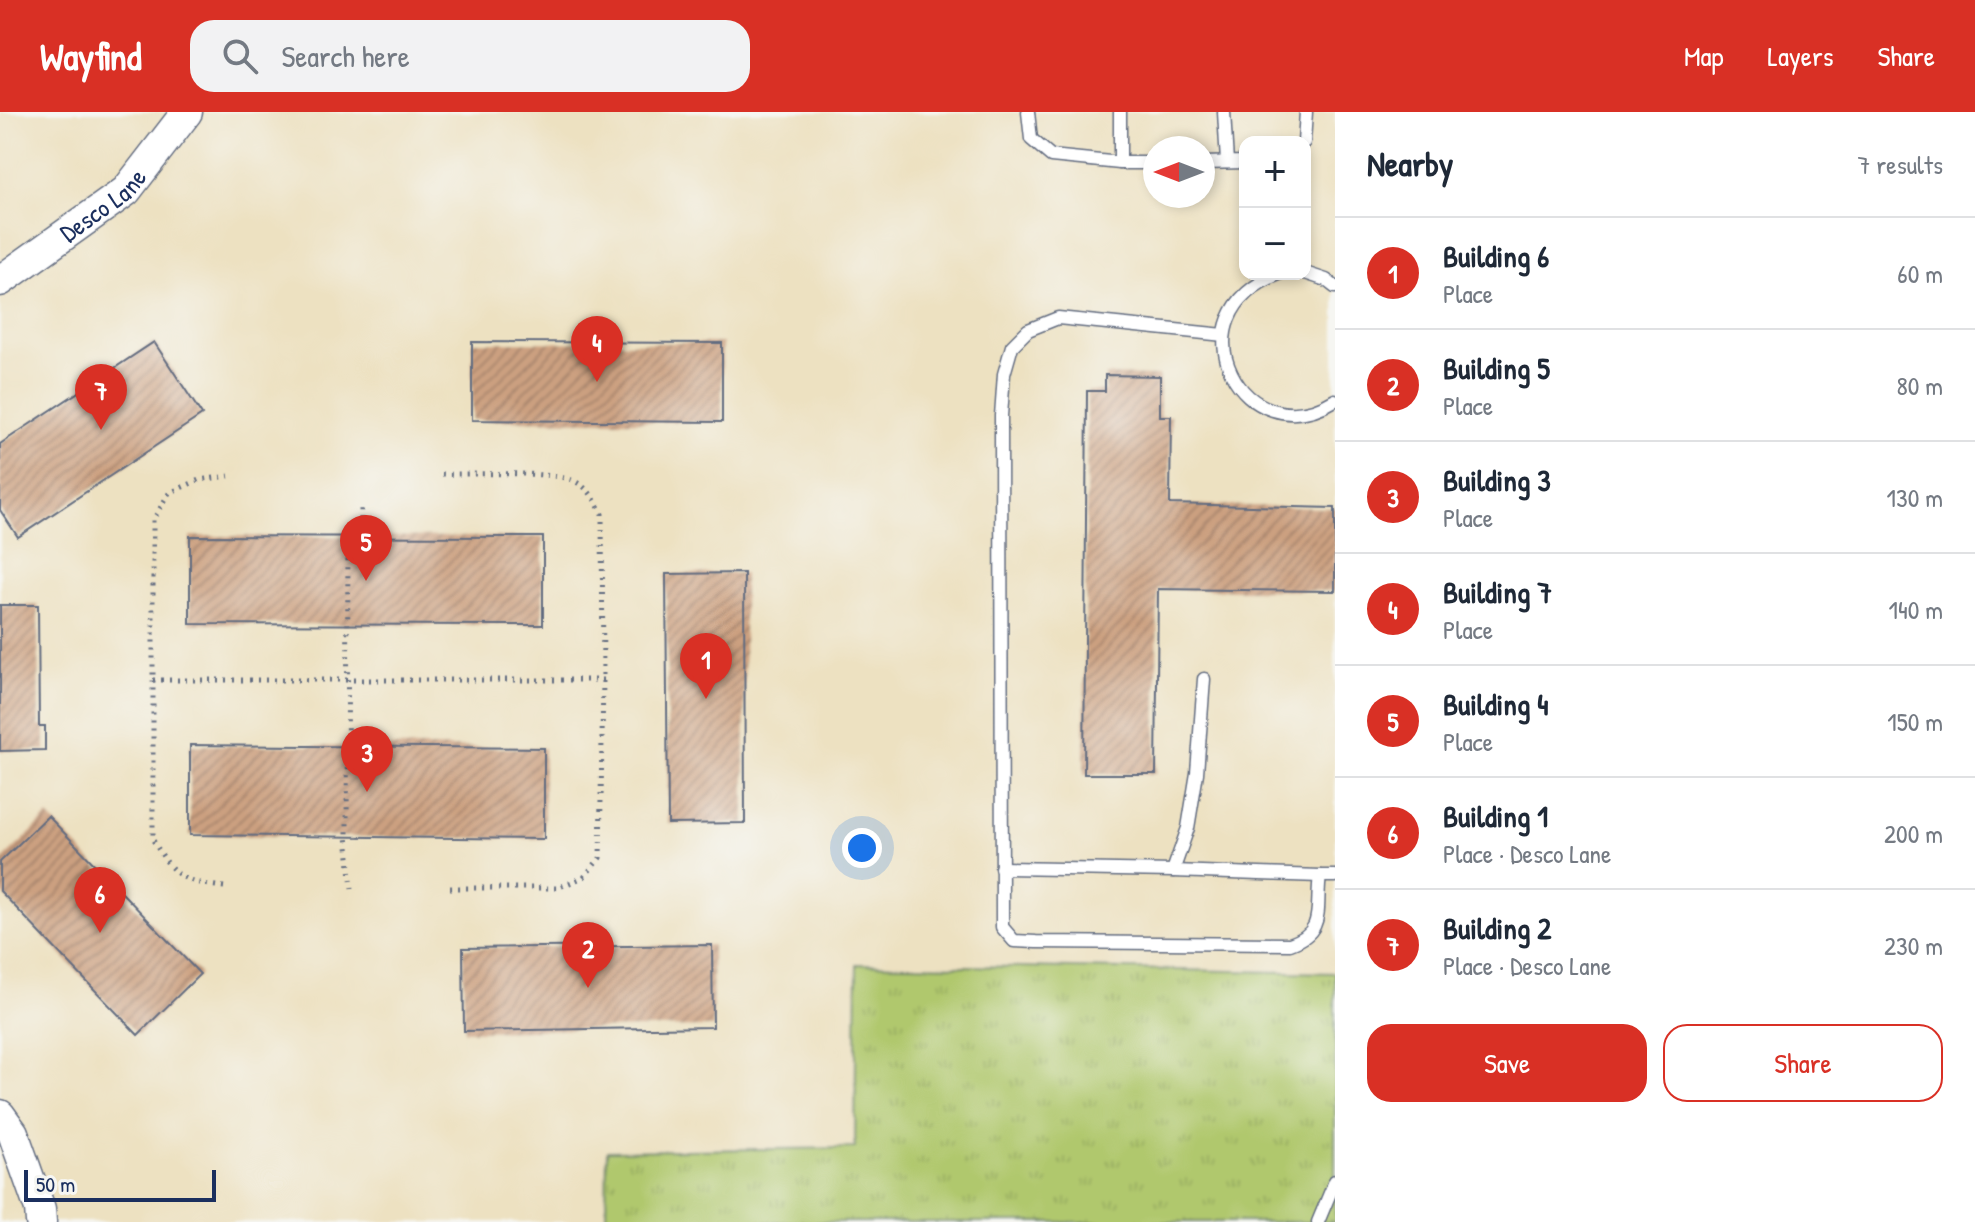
<!DOCTYPE html>
<html lang="en">
<head>
<meta charset="utf-8">
<style>
  :root { --surface:#fff; --page:#f2f2f3; --text:#1f2937; --muted:#747a83; --line:#e0e1e3; --accent:#d93025 }
  body { margin:0; font-family:"Patrick Hand",sans-serif; background:var(--page); color:var(--text) }
  .controls { position:absolute; right:24px; top:24px; display:grid; overflow:hidden; border-radius:16px; box-shadow:0 4px 12px #0003 }
  .controls button { width:72px; height:72px; display:grid; place-items:center; padding:0; border:0; border-bottom:2px solid var(--line); background:var(--surface); color:var(--text); font:40px sans-serif }
  .compass { position:absolute; left:1143px; top:24px; width:72px; height:72px; border-radius:50%; background:var(--surface); box-shadow:0 4px 12px #0003; rotate:270deg }
  .scale { position:absolute; left:24px; bottom:20px; width:192px; box-sizing:border-box; padding-left:8px; border:4px solid #1b2f5e; border-top:0; font-size:22px; line-height:28px; white-space:nowrap; color:#1b2f5e; -webkit-text-stroke:6px #f6f6f2; paint-order:stroke }
  .you { position:absolute; left:862px; top:736px; width:28px; height:28px; margin:-20px; border:6px solid #fff; border-radius:50%; background:#1a73e8; box-shadow:0 0 0 12px #1a73e833 }
  .badge { display:grid; place-items:center; width:52px; height:52px; border-radius:50%; background:var(--accent); color:#fff; font-size:26px; font-weight:700 }
  .pin { position:absolute; translate:-50% -66px; filter:drop-shadow(0 2px 4px #0008) }
  .pin::after { content:''; position:absolute; top:42px; width:28px; height:24px; background:inherit; clip-path:polygon(0 0,100% 0,50% 100%) }
  .list { margin:0; padding:0; list-style:none }
  h2 { display:flex; justify-content:space-between; align-items:center; height:104px; margin:0; padding:0 32px; font-size:34px }
  h2 small { font-size:26px; font-weight:400; color:var(--muted) }
  .list li { display:grid; grid-template-columns:52px 1fr auto; gap:24px; align-items:center; box-sizing:border-box; height:112px; padding:0 32px; border-top:2px solid var(--line) }
  .list b { display:block; font-size:30px; white-space:nowrap }
  .list p { margin:0; font-size:26px; white-space:nowrap; color:var(--muted) }
  .list em { font-size:26px; font-style:normal; color:var(--muted) }
  .actions { display:flex; gap:16px; padding:24px 32px }
  .actions a { flex:1; padding:18px 0; border:2px solid var(--accent); border-radius:24px; text-align:center; font-size:28px; color:var(--accent) }
  .actions .main { background:var(--accent); color:#fff }
  .icon { flex:none; width:44px; height:44px; fill:none; stroke:currentColor; stroke-width:2; stroke-linecap:round; stroke-linejoin:round }
  .map { position:relative; flex:none; width:1335px; height:1110px; overflow:hidden }
  header { display:flex; align-items:center; gap:48px; box-sizing:border-box; height:112px; padding:0 40px; background:var(--accent); color:#fff }
  header strong { font-size:38px }
  nav { display:flex; gap:44px; margin-inline-start:auto; font-size:28px }
  .search { width:560px; height:72px; background:var(--page); display:flex; align-items:center; gap:20px; box-sizing:border-box; padding:0 28px; border-radius:24px; color:var(--muted); font-size:30px }
  main { display:flex }
  aside { flex:1; background:var(--surface) }
  .map>svg:first-child { display:block }
  .grass { fill:url(#grass-tufts); stroke:#667c66; stroke-width:2 }
  .building { fill:url(#building-hatch) }
  .lines { fill:none; stroke-linecap:round; stroke-linejoin:round }
  .service-casing { stroke:#646d81; stroke-width:15 }
  .tertiary-casing { stroke:#646d81; stroke-width:33 }
  .path { stroke:#646d81; stroke-width:5; stroke-dasharray:2 6; stroke-linecap:butt }
  .service { stroke:#fff; stroke-width:12 }
  .tertiary { stroke:#fff; stroke-width:30 }
  .labels { text-anchor:middle; stroke-width:7; stroke-linejoin:round; paint-order:stroke }
  .street-label { font-size:26px; fill:#1b2f5e; stroke:#f6f6f2 }
</style>
</head>
<body>
<header>
<strong>Wayfind</strong>
<div class="search"><svg class="icon" aria-label="search" viewBox="0 0 24 24"><circle cx="10" cy="10" r="6"/><path d="M15 15l6 6"/></svg>Search here</div>
<nav><a>Map</a><a>Layers</a><a>Share</a></nav>
</header>
<main>
<div class="map">
<svg width="1335" height="1110" viewBox="0 0 1335 1110">
  <defs>
    <pattern id="grass-tufts" width="24" height="20" patternUnits="userSpaceOnUse" patternTransform="scale(2)"><rect width="24" height="20" fill="#b0c86d"/><path d="M3 7l-1-3M5 7V3M7 7l1-3M15 17l-1-3M17 17v-4M19 17l1-3" fill="none" stroke="#97ac61"/></pattern>
    <pattern id="building-hatch" width="6" height="6" patternUnits="userSpaceOnUse" patternTransform="scale(2)"><rect width="6" height="6" fill="#cca080"/><path d="M-1 1l2-2M0 6l6-6M5 7l2-2" fill="none" stroke="#a5836c"/></pattern>
  </defs>
  <rect width="100%" height="100%" fill="#f6f6f2"/>
  <filter id="ink" filterUnits="userSpaceOnUse"><feTurbulence type="fractalNoise" baseFrequency=".0125" numOctaves="2"/><feDisplacementMap in="SourceGraphic" scale="16" xChannelSelector="R" yChannelSelector="G"/><feConvolveMatrix kernelMatrix="1 2 1 2 8 2 1 2 1" color-interpolation-filters="sRGB"/></filter>
  <filter id="wash" filterUnits="userSpaceOnUse"><feTurbulence type="fractalNoise" baseFrequency=".006" numOctaves="4" result="noise"/><feDisplacementMap in="SourceGraphic" scale="32" xChannelSelector="R" yChannelSelector="G"/><feGaussianBlur stdDeviation="1.8" result="paint"/><feColorMatrix in="noise" values="0 0 0 0 0 0 0 0 0 0 0 0 0 0 0 0 0 1.4 0 .05"/><feComposite in="paint" operator="in"/></filter>
  <g filter="url(#wash)">
    <rect width="100%" height="100%" fill="#ede1c1"/>
    <!-- grass -->
    <path class="grass" d="M857,852L1335,861V1110H606L607,1039L855,1036Z"/>
    <g id="blocks">
      <!-- building -->
      <g class="building">
        <path d="M154,230L202,303L18,425L0,398V332Z"/>
        <path d="M472,230L722,231V310L472,308Z"/>
        <path d="M1105,263L1160,264V304H1171L1170,392L1335,396V479L1158,477L1156,662H1084L1087,279H1105Z"/>
        <path d="M190,424L543,425V513L190,512Z"/>
        <path d="M744,461L745,711L668,712L666,462Z"/>
        <path d="M0,493H38L39,614H45V638L0,639Z"/>
        <path d="M190,633L544,636V727L190,723Z"/>
        <path d="M48,704L200,862L138,923L0,779V750Z"/>
        <path d="M712,833L713,915L464,919L463,836Z"/>
      </g>
    </g>
  </g>
  <g filter="url(#ink)">
    <use href="#blocks" fill-opacity="0" stroke="#646d81" stroke-width="2"/>
    <g class="lines">
      <!-- service casing -->
      <g class="service-casing">
        <g id="service">
          <path d="M1028,0L1031,27L1051,44L1120,51H1155"/>
          <path d="M1224,0L1227,50"/>
          <path d="M1304,30L1306,0"/>
          <path d="M1120,51V0"/>
          <path d="M1203,51L1245,50"/>
          <path d="M1305,161L1326,168L1335,175"/>
          <path d="M1279,162C1169,204 1244,344 1335,288"/>
          <path d="M1224,223L1058,206L1028,218L1012,234L1004,262L1001,304L1002,815L1014,829L1036,830L1290,832C1327,819 1315,796 1320,764H1335"/>
          <path d="M1001,756L1173,759L1188,716L1197,661L1204,567"/>
          <path d="M1173,759L1320,764"/>
          <path d="M1318,1110L1335,1069"/>
        </g>
      </g>
      <!-- tertiary casing -->
      <g class="tertiary-casing">
        <g id="tertiary">
          <path id="s1" d="M0,169L126,79L187,0"/>
          <path d="M0,1003L13,1021L40,1097L41,1110"/>
        </g>
      </g>
      <!-- path -->
      <g class="path">
        <path d="M442,362C472,363 550,358 574,369C589,376 595,387 602,402L603,568L600,746L584,765L557,776H445"/>
        <path d="M153,568H603"/>
        <path d="M224,775C182,770 174,765 153,728V408L169,381L199,368L229,364"/>
        <path d="M352,777L347,724L348,424L361,413V396"/>
      </g>
      <!-- service -->
      <use href="#service" class="service"/>
      <!-- tertiary -->
      <use href="#tertiary" class="tertiary"/>
    </g>
  </g>
  <g class="labels">
    <!-- street labels -->
    <g class="street-label">
      <text dy="9" stroke="none"><textPath href="#s1" startOffset="128">Desco Lane</textPath></text>
    </g>
  </g>
</svg>
<div class="controls">
<button>+</button>
<button>−</button>
</div>
<svg class="compass" viewBox="-18 -18 36 36"><path d="M0-13l5 13h-10z" fill="#e53935"/><path d="M0 13l5-13h-10z" fill="#747a83"/></svg>
<div class="scale">50 m</div>
<div class="you"></div>
<div class="pin badge" style="left:706px;top:587px">1</div>
<div class="pin badge" style="left:588px;top:876px">2</div>
<div class="pin badge" style="left:367px;top:680px">3</div>
<div class="pin badge" style="left:597px;top:270px">4</div>
<div class="pin badge" style="left:366px;top:469px">5</div>
<div class="pin badge" style="left:100px;top:821px">6</div>
<div class="pin badge" style="left:101px;top:318px">7</div>
</div>
<aside>
<h2>Nearby<small>7 results</small></h2>
<ul class="list">
<li><span class="badge">1</span><div><b>Building 6</b><p>Place</p></div><em>60 m</em></li>
<li><span class="badge">2</span><div><b>Building 5</b><p>Place</p></div><em>80 m</em></li>
<li><span class="badge">3</span><div><b>Building 3</b><p>Place</p></div><em>130 m</em></li>
<li><span class="badge">4</span><div><b>Building 7</b><p>Place</p></div><em>140 m</em></li>
<li><span class="badge">5</span><div><b>Building 4</b><p>Place</p></div><em>150 m</em></li>
<li><span class="badge">6</span><div><b>Building 1</b><p>Place · Desco Lane</p></div><em>200 m</em></li>
<li><span class="badge">7</span><div><b>Building 2</b><p>Place · Desco Lane</p></div><em>230 m</em></li>
</ul>
<div class="actions"><a class="main">Save</a><a>Share</a></div>
</aside>
</main>
</body>
</html>
